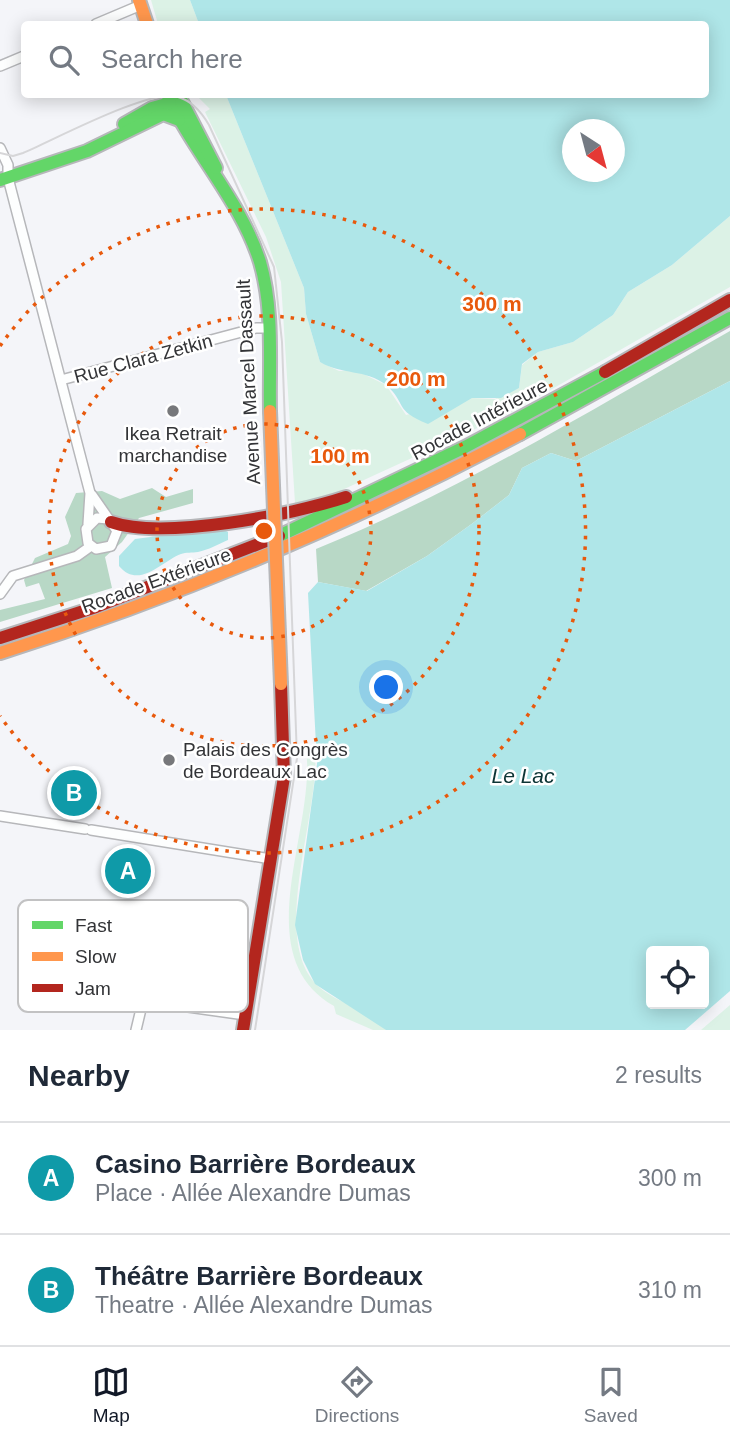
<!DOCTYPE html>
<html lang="en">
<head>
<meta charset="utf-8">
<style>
  :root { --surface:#fff; --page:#f6f6f7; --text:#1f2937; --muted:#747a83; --line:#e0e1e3; --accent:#111827 }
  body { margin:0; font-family:Arial,sans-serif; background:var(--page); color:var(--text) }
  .controls { position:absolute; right:21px; bottom:21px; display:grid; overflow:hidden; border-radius:7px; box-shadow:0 4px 18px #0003 }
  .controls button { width:63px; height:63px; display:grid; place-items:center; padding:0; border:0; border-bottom:2px solid var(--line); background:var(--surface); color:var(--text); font:35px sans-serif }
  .compass { position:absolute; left:562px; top:119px; width:63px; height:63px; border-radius:50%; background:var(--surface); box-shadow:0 4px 18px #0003; rotate:144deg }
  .you { position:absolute; left:387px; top:688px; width:24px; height:24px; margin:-18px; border:5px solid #fff; border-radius:50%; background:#1a73e8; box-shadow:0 0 0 10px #1a73e833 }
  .badge { display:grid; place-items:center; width:46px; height:46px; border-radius:50%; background:var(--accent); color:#fff; font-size:23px; font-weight:700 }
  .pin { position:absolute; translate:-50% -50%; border:4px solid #fff; box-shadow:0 2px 7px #0006 }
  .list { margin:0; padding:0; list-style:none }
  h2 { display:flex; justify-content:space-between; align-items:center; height:91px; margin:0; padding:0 28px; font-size:30px }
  h2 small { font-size:23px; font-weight:400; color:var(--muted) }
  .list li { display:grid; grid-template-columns:46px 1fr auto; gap:21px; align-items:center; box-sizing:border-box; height:112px; padding:0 28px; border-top:2px solid var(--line) }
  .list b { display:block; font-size:26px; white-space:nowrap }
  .list p { margin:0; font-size:23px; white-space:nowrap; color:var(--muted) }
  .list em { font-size:23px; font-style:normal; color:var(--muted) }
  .icon { flex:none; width:38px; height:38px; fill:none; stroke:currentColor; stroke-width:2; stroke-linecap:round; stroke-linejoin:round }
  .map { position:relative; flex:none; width:730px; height:1030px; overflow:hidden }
  .search { position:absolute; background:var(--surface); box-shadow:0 4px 18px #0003; left:21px; right:21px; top:21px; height:77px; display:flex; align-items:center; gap:18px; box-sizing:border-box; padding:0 24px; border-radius:7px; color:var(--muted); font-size:26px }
  .sheet { height:315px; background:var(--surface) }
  nav { display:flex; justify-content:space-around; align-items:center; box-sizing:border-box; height:98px; border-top:2px solid var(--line); background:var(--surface); font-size:19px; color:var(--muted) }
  nav a { display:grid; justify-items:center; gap:4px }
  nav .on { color:var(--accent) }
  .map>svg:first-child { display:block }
  .green { fill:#dcf2e6 }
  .forest { fill:#b8d8c6 }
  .water { fill:#afe6e8; fill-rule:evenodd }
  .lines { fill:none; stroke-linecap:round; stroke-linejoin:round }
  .street-casing { stroke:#b6b7ba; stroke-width:12 }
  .fast-casing { stroke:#b6b7ba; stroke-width:16 }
  .slow-casing { stroke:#b6b7ba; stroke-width:16 }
  .jam-casing { stroke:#b6b7ba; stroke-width:16 }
  .street { stroke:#fdfefe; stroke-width:9 }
  .fast { stroke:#63d668; stroke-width:12 }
  .slow { stroke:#ff974d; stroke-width:12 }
  .jam { stroke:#b3261e; stroke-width:12 }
  .tram { stroke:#d6d6d8; stroke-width:2 }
  .slow-bridge-casing { stroke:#b6b7ba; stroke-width:16; stroke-linecap:butt }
  .slow-bridge { stroke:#ff974d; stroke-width:12 }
  .ring { fill:none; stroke:#e8590c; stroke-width:3.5; stroke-dasharray:3.5 7 }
  .poi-dot { fill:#77787b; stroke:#fff; stroke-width:2.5 }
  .labels { text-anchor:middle; stroke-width:5; stroke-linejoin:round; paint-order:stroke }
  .street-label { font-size:19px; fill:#333437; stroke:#fff }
  .poi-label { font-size:19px; fill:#333437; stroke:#fff }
  .water-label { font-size:21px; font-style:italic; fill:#0d3535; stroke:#fff }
  .key { fill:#fff; stroke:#c2c2c3; stroke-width:2 }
  .key-label { font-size:19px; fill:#333437 }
  .centre { fill:#e8590c; stroke:#fff; stroke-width:3.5 }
  .ring-label { font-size:21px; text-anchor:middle; font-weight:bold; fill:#e8590c; stroke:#fff; stroke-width:5; stroke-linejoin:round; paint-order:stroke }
</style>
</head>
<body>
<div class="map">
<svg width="730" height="1030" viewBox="0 0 730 1030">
  <rect width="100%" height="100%" fill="#f4f5f9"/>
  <!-- green -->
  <g class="green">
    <path d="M151,0H190L199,24H158Z"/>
    <path d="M196,95H226L304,288L306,314L320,362L339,371L355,370L386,385L406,415L472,398L495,399L519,388L522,365L538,352L573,342L613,315L628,292L672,265L730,216V287L512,412L329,496L295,503L281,282L266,237L205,112L210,109Z"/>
    <path d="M315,747C321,811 270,934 315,983C333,1003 370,1008 386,1030H373L336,1014L334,1006C245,955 317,829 306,749Z"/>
    <path d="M730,1005V1030H701Z"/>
  </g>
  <!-- forest -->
  <g class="forest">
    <path d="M730,331V381L576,461L551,453L522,468L509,495L473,523L427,556L366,591L318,582L316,549C461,490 595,408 730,331Z"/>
    <path d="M152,488L166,497L193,489V503L139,518L122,542L105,557L112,588L0,622V610L45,599L39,583L26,587L24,580L35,558L68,544L71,536L65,517L76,493L102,491L120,499Z"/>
  </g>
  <!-- water -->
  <g class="water">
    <path d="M190,0H730V216L672,265L628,292L613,315L573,342L538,352L522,364L519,388L501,398H472L428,424C393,410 407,403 386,385C366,369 341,375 320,362L306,314L304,288L226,95L706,94V24H199ZM572,130H614V172H572Z"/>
    <path d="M730,381V991L685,1030H386L315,984L303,960L295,925L317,764L308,593L318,582L367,591L427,556L473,523L509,495L522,468L551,453L576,461ZM704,951V1004H651V951Z"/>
    <path d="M220,528L228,532V540C219,544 208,550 198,552C192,553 186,552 181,554C162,561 139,590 119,566V556L135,539Z"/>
  </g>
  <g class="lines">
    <!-- street casing -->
    <g class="street-casing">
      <g id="street">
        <path d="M96,24L141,5"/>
        <path d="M0,66L24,56"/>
        <path d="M0,148L8,165V178L90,493L88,524"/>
        <path d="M61,380L256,328H267"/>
        <path d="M92,495L117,531L111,546L96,549L88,543L86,529L97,518L108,519"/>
        <path d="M0,594L13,576L77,556L91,546"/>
        <path d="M0,816L85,829"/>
        <path d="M91,830L271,859"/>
        <path d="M136,1030L141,1009L152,1002L245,1015"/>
      </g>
    </g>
    <!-- fast casing -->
    <g class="fast-casing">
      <g id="fast">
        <path d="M167,94C193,152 241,201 260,262C274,310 269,362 270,411"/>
        <path d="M178,94L216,168"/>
        <path d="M124,124L152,108L170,103"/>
        <path d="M0,180L87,151L163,114L179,120"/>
        <path d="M520,434L730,318"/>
        <path d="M279,536L465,447L605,372"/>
      </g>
    </g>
    <!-- slow casing -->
    <g class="slow-casing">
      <g id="slow">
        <path d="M139,0L147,24"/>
        <path d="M0,653C181,596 352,523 520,434"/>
      </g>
    </g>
    <!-- jam casing -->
    <g class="jam-casing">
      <g id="jam">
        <path d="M605,372L730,300"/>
        <path d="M111,522C163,540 292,515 346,497"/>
        <path d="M0,638L96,607L279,536"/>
        <path d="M243,1030L284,777L281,684"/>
      </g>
    </g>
    <!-- street -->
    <use href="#street" class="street"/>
    <!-- fast -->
    <use href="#fast" class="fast"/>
    <!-- slow -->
    <use href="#slow" class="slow"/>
    <!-- jam -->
    <use href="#jam" class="jam"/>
    <!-- tram -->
    <path class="tram" d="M0,153L13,156L23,153C54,140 150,88 178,97C193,101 202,113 209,125L274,267L282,342L297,758L255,1030"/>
    <!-- slow-bridge casing -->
    <g class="slow-bridge-casing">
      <path id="slow-bridge" d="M270,411L281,684"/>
    </g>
    <!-- slow-bridge -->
    <use href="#slow-bridge" class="slow-bridge"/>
  </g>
  <!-- distance rings -->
  <g class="ring">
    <circle cx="264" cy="531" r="107"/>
    <circle cx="264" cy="531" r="215"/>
    <path d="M0 346A322 322 0 1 1 0 716"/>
  </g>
  <!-- markers -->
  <g class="poi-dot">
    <circle cx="173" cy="411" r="7"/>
    <circle cx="169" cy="760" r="7"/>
  </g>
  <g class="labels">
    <!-- street labels -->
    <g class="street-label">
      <text transform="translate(143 358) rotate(-15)" y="7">Rue Clara Zetkin</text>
      <text transform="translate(248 382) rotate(-93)" y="7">Avenue Marcel Dassault</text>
      <text transform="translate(479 419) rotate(-28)" y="7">Rocade Intérieure</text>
      <text transform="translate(156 580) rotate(-20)" y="7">Rocade Extérieure</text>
    </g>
    <!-- poi labels -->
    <g class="poi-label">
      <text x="173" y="440">Ikea Retrait<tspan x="173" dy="22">marchandise</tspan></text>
      <text x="183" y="756" text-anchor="start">Palais des Congrès<tspan x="183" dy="22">de Bordeaux Lac</tspan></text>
    </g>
    <!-- water labels -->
    <g class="water-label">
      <text x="523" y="783">Le Lac</text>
    </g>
  </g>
  <!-- legend -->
  <rect x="18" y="900" width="230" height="112" rx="10" class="key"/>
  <rect x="32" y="921" width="31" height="8" fill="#63d668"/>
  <rect x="32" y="952" width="31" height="9" fill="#ff974d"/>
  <rect x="32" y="984" width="31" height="8" fill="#b3261e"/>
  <g class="key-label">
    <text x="75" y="932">Fast</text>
    <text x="75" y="963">Slow</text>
    <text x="75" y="995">Jam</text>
  </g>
  <circle cx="264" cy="531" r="10" class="centre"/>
  <g class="ring-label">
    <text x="492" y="311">300 m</text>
    <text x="416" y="386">200 m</text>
    <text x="340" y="463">100 m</text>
  </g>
</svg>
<div class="controls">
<button><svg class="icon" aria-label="locate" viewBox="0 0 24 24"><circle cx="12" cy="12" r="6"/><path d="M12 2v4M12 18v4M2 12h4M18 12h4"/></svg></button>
</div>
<svg class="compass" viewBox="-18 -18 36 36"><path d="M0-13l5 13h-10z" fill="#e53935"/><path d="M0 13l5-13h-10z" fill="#747a83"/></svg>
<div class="you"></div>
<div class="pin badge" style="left:128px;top:871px;background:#0f9aa8">A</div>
<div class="pin badge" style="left:74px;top:793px;background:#0f9aa8">B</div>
<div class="search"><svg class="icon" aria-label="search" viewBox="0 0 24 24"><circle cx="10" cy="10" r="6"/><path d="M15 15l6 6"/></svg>Search here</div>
</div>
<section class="sheet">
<h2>Nearby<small>2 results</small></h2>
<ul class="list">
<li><span class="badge" style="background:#0f9aa8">A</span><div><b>Casino Barrière Bordeaux</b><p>Place · Allée Alexandre Dumas</p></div><em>300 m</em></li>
<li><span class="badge" style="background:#0f9aa8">B</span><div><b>Théâtre Barrière Bordeaux</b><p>Theatre · Allée Alexandre Dumas</p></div><em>310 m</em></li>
</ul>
</section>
<nav>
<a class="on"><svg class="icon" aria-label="map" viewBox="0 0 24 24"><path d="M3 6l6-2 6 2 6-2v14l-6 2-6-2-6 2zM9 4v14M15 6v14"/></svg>Map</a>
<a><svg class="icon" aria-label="directions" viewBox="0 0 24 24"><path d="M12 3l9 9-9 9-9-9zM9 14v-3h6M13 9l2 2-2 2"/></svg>Directions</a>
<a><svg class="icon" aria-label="saved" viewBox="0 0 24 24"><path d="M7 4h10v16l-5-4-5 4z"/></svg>Saved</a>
</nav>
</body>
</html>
